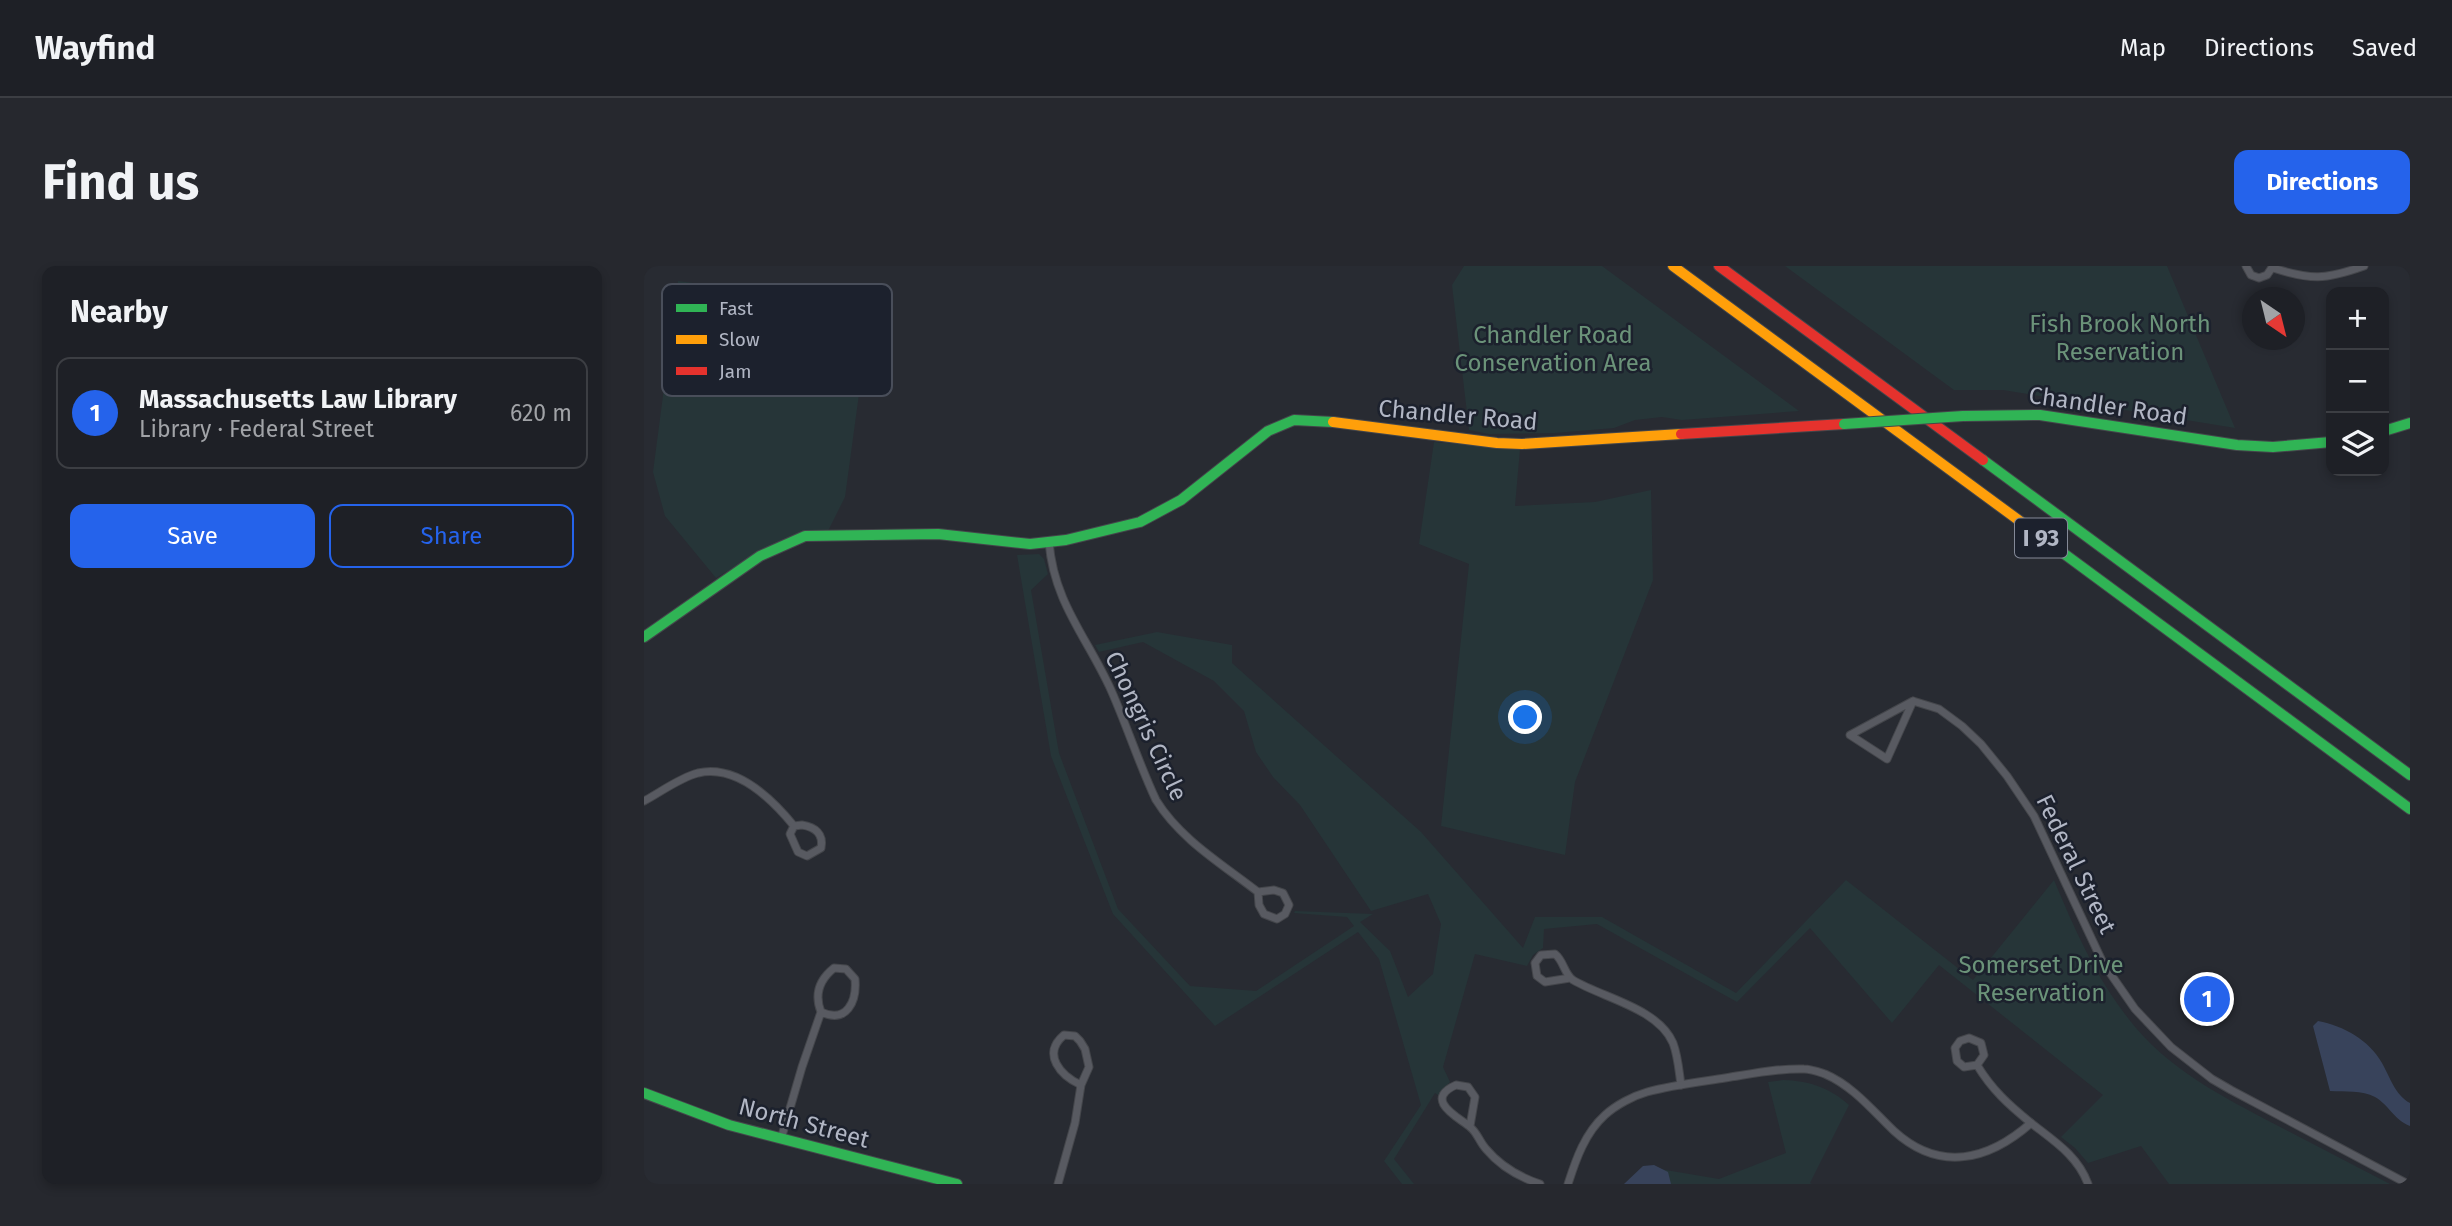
<!DOCTYPE html>
<html lang="en">
<head>
<meta charset="utf-8">
<style>
  :root { --surface:#1e2026; --page:#26282e; --text:#f1f3f6; --muted:#a1a3a7; --line:#3c3e43; --accent:#2563eb }
  body { margin:0; font-family:"Fira Sans",sans-serif; background:var(--page); color:var(--text) }
  .controls { position:absolute; right:21px; top:21px; display:grid; overflow:hidden; border-radius:14px; box-shadow:0 4px 10px #0003 }
  .controls button { width:63px; height:63px; display:grid; place-items:center; padding:0; border:0; border-bottom:2px solid var(--line); background:var(--surface); color:var(--text); font:35px sans-serif }
  .compass { position:absolute; left:1598px; top:21px; width:63px; height:63px; border-radius:50%; background:var(--surface); box-shadow:0 4px 10px #0003; rotate:145deg }
  .you { position:absolute; left:882px; top:452px; width:24px; height:24px; margin:-18px; border:5px solid #fff; border-radius:50%; background:#1a73e8; box-shadow:0 0 0 10px #1a73e833 }
  .badge { display:grid; place-items:center; width:46px; height:46px; border-radius:50%; background:var(--accent); color:#fff; font-size:23px; font-weight:700 }
  .pin { position:absolute; translate:-50% -50%; border:4px solid #fff; box-shadow:0 2px 7px #0006 }
  .list { margin:0; padding:0; list-style:none }
  h2 { display:flex; justify-content:space-between; align-items:center; height:91px; margin:0; padding:0 28px; font-size:30px }
  h2 small { font-size:23px; font-weight:400; color:var(--muted) }
  .list li { display:grid; grid-template-columns:46px 1fr auto; gap:21px; align-items:center; box-sizing:border-box; height:112px; margin:0 14px 14px; padding:0 14px; border:2px solid var(--line); border-radius:14px }
  .list b { display:block; font-size:26px; white-space:nowrap }
  .list p { margin:0; font-size:23px; white-space:nowrap; color:var(--muted) }
  .list em { font-size:23px; font-style:normal; color:var(--muted) }
  .actions { display:flex; gap:14px; padding:21px 28px }
  .actions a { flex:1; padding:16px 0; border:2px solid var(--accent); border-radius:14px; text-align:center; font-size:24px; color:var(--accent) }
  .actions .main { background:var(--accent); color:#fff }
  .icon { flex:none; width:38px; height:38px; fill:none; stroke:currentColor; stroke-width:2; stroke-linecap:round; stroke-linejoin:round }
  .map { position:relative; flex:none; width:1766px; height:918px; overflow:hidden; border-radius:14px }
  header { display:flex; align-items:center; gap:42px; box-sizing:border-box; height:98px; padding:0 35px; background:var(--surface); border-bottom:2px solid var(--line) }
  header strong { font-size:33px }
  nav { display:flex; gap:38px; margin-inline-start:auto; font-size:24px }
  .intro { display:flex; align-items:center; justify-content:space-between; box-sizing:border-box; height:168px; padding:0 42px }
  h1 { margin:0; font-size:49px }
  .button { padding:18px 32px; border-radius:14px; background:var(--accent); color:#fff; font-size:24px; font-weight:700 }
  main { display:flex; gap:42px; padding:0 42px }
  aside { flex:1; background:var(--surface); border-radius:14px; box-shadow:0 4px 10px #0003 }
  .map>svg:first-child { display:block }
  .green { fill:#263538 }
  .water { fill:#38435b }
  .lines { fill:none; stroke-linecap:round; stroke-linejoin:round }
  .street-casing { stroke:#44464b; stroke-width:9 }
  .fast-casing { stroke:#44464b; stroke-width:12 }
  .slow-casing { stroke:#44464b; stroke-width:12 }
  .jam-casing { stroke:#44464b; stroke-width:12 }
  .street { stroke:#585a61; stroke-width:7 }
  .fast { stroke:#30b455; stroke-width:10 }
  .slow { stroke:#ff9f0a; stroke-width:10 }
  .jam { stroke:#e5322d; stroke-width:10 }
  .fast-bridge-casing { stroke:#44464b; stroke-width:12; stroke-linecap:butt }
  .fast-bridge { stroke:#30b455; stroke-width:10 }
  .labels { text-anchor:middle; stroke-width:5; stroke-linejoin:round; paint-order:stroke }
  .shield { fill:#1c212d; stroke:#848997; stroke-width:2 }
  .shield-label { font-size:23px; font-weight:bold; fill:#b1b6c4 }
  .park-label { font-size:24px; fill:#6b9379; stroke:#1c212d }
  .street-label { font-size:24px; fill:#b1b6c4; stroke:#1c212d }
  .key { fill:#1c212d; stroke:#494e5a; stroke-width:2 }
  .key-label { font-size:19px; fill:#b1b6c4 }
</style>
</head>
<body>
<header>
<strong>Wayfind</strong>
<nav><a>Map</a><a>Directions</a><a>Saved</a></nav>
</header>
<div class="intro"><h1>Find us</h1><a class="button">Directions</a></div>
<main>
<aside>
<h2>Nearby<small></small></h2>
<ul class="list">
<li><span class="badge">1</span><div><b>Massachusetts Law Library</b><p>Library · Federal Street</p></div><em>620 m</em></li>
</ul>
<div class="actions"><a class="main">Save</a><a>Share</a></div>
</aside>
<div class="map">
<svg width="1766" height="918" viewBox="0 0 1766 918">
  <rect width="100%" height="100%" fill="#282b32"/>
  <!-- green -->
  <g class="green">
    <path d="M820,0H958L1155,145L1038,154L1018,151L991,154L970,162L911,167L845,168L825,164L808,19Z"/>
    <path d="M1141,0H1523L1591,162L1359,124H1310Z"/>
    <path d="M34,15L227,40L201,231L184,265L128,279L72,312L21,250L9,206Z"/>
    <path d="M790,176L876,183L871,240L951,236L1007,224L1009,314L931,516L921,589L797,560L825,298L775,278Z"/>
    <path d="M395,288L400,293L404,308L387,324L415,487L474,643L546,720L612,725L710,660L703,651L650,647L651,645L729,648L716,656L746,685L764,731L789,708L797,658L784,628L727,645L656,539L629,511L612,486L600,445L570,415L499,376L455,386L451,379L513,366L588,379V397L777,566L879,682L891,651H958L1092,727L1202,614L1329,714L1410,614C1432,667 1455,718 1492,762C1532,809 1589,836 1642,864C1677,882 1711,900 1746,918H1525L1497,880L1444,897L1431,882L1417,871L1459,829L1295,699L1248,757L1166,662L1093,736L953,658L900,663L899,682L889,689L883,700L831,688L799,801L806,816L800,822L797,831L791,827L750,893L770,918H758L740,895L777,839L735,693L714,666L571,760L469,648L407,490L373,289Z"/>
    <path d="M1139,814C1165,815 1185,821 1205,839L1166,917L1168,918H982L1004,901L1075,913L1142,887L1124,816Z"/>
  </g>
  <!-- water -->
  <g class="water">
    <path d="M1674,755C1700,760 1725,774 1738,797C1746,811 1751,829 1766,837V860C1750,854 1745,839 1731,831C1718,824 1701,826 1686,825L1669,760Z"/>
    <path d="M1010,899L1024,906L1027,918H980L999,900Z"/>
  </g>
  <g class="lines">
    <!-- street casing -->
    <g class="street-casing">
      <g id="street">
        <path d="M1602,0L1607,9L1615,12L1623,9L1629,0"/>
        <path d="M1629,2C1667,14 1681,14 1720,0"/>
        <path d="M405,276C410,337 443,371 467,424C483,460 495,498 512,534C536,573 578,598 614,626L615,639L620,648L633,653L641,648L645,639L639,627L630,624L614,626"/>
        <path d="M1269,435L1206,469L1243,493L1269,435L1295,443L1318,460L1337,478L1363,510L1390,550L1459,697L1491,743L1527,781L1568,813L1587,824L1764,918"/>
        <path d="M0,535C17,526 35,512 54,507C93,498 128,533 150,560"/>
        <path d="M158,559C171,561 180,568 177,582L163,590L154,586L146,568L150,560Z"/>
        <path d="M926,712L901,716L893,710L891,697L897,689L911,688C920,695 920,708 929,714C959,732 1014,742 1029,777C1034,790 1035,805 1037,819"/>
        <path d="M1333,799L1320,801L1313,795L1311,782L1316,775L1325,772L1337,777L1340,789L1333,799C1348,824 1365,839 1387,857"/>
        <path d="M826,860L831,831L824,821L812,819C778,834 816,852 826,861C833,866 836,877 842,883C857,901 875,911 896,918"/>
        <path d="M137,873L158,801L177,746C203,758 213,735 211,713L202,703L190,702C175,714 170,728 177,746"/>
        <path d="M414,918L431,857L437,819L445,801L441,783L436,775L431,770L420,769C397,788 417,810 437,819"/>
        <path d="M924,918C932,893 941,867 961,849C972,839 989,830 1003,826C1028,819 1055,816 1081,812C1107,808 1134,802 1160,803C1167,803 1175,806 1181,808C1209,820 1229,845 1250,865C1296,907 1345,894 1387,857C1410,875 1434,890 1444,918"/>
      </g>
    </g>
    <!-- fast casing -->
    <g class="fast-casing">
      <g id="fast">
        <path d="M1319,150L1396,149L1593,179L1629,181L1687,176"/>
        <path d="M1740,165L1766,157"/>
        <path d="M1339,194L1766,509"/>
        <path d="M1392,267L1766,543"/>
        <path d="M0,371L116,290L161,270L294,268L386,278L422,274L496,256L537,234L624,165L650,154L689,156"/>
        <path d="M0,827L85,859L313,918"/>
      </g>
    </g>
    <!-- slow casing -->
    <g class="slow-casing">
      <g id="slow">
        <path d="M1029,0L1392,267"/>
        <path d="M689,156L853,177L878,178L1037,168"/>
      </g>
    </g>
    <!-- jam casing -->
    <g class="jam-casing">
      <g id="jam">
        <path d="M1075,0L1339,194"/>
        <path d="M1037,168L1200,158"/>
      </g>
    </g>
    <!-- street -->
    <use href="#street" class="street"/>
    <!-- fast -->
    <use href="#fast" class="fast"/>
    <!-- slow -->
    <use href="#slow" class="slow"/>
    <!-- jam -->
    <use href="#jam" class="jam"/>
    <!-- fast-bridge casing -->
    <g class="fast-bridge-casing">
      <path id="fast-bridge" d="M1200,158L1319,150"/>
    </g>
    <!-- fast-bridge -->
    <use href="#fast-bridge" class="fast-bridge"/>
  </g>
  <g class="labels">
    <!-- shield labels -->
    <rect class="shield" x="1371" y="252.5" width="52" height="39" rx="5"/>
    <g class="shield-label">
      <text x="1397" y="280">I 93</text>
    </g>
    <!-- park labels -->
    <g class="park-label">
      <text x="1476" y="66">Fish Brook North<tspan x="1476" dy="28">Reservation</tspan></text>
      <text x="909" y="77">Chandler Road<tspan x="909" dy="28">Conservation Area</tspan></text>
      <text x="1397" y="707">Somerset Drive<tspan x="1397" dy="28">Reservation</tspan></text>
    </g>
    <!-- street labels -->
    <g class="street-label">
      <text transform="translate(1464 140) rotate(8)" y="8">Chandler Road</text>
      <text transform="translate(814 149) rotate(5)" y="8">Chandler Road</text>
      <text transform="translate(502 460) rotate(65)" y="8">Chongris Circle</text>
      <text transform="translate(1432 598) rotate(64)" y="8">Federal Street</text>
      <text transform="translate(160 857) rotate(15)" y="8">North Street</text>
    </g>
  </g>
  <!-- legend -->
  <rect x="18" y="18" width="230" height="112" rx="10" class="key"/>
  <rect x="32" y="38" width="31" height="8" fill="#30b455"/>
  <rect x="32" y="69" width="31" height="9" fill="#ff9f0a"/>
  <rect x="32" y="101" width="31" height="8" fill="#e5322d"/>
  <g class="key-label">
    <text x="75" y="49">Fast</text>
    <text x="75" y="80">Slow</text>
    <text x="75" y="112">Jam</text>
  </g>
</svg>
<div class="controls">
<button>+</button>
<button>−</button>
<button><svg class="icon" aria-label="layers" viewBox="0 0 24 24"><path d="M12 4l9 5-9 5-9-5zM3 14l9 5 9-5"/></svg></button>
</div>
<svg class="compass" viewBox="-18 -18 36 36"><path d="M0-13l5 13h-10z" fill="#e53935"/><path d="M0 13l5-13h-10z" fill="#a1a3a7"/></svg>
<div class="you"></div>
<div class="pin badge" style="left:1563px;top:733px">1</div>
</div>
</main>
</body>
</html>
